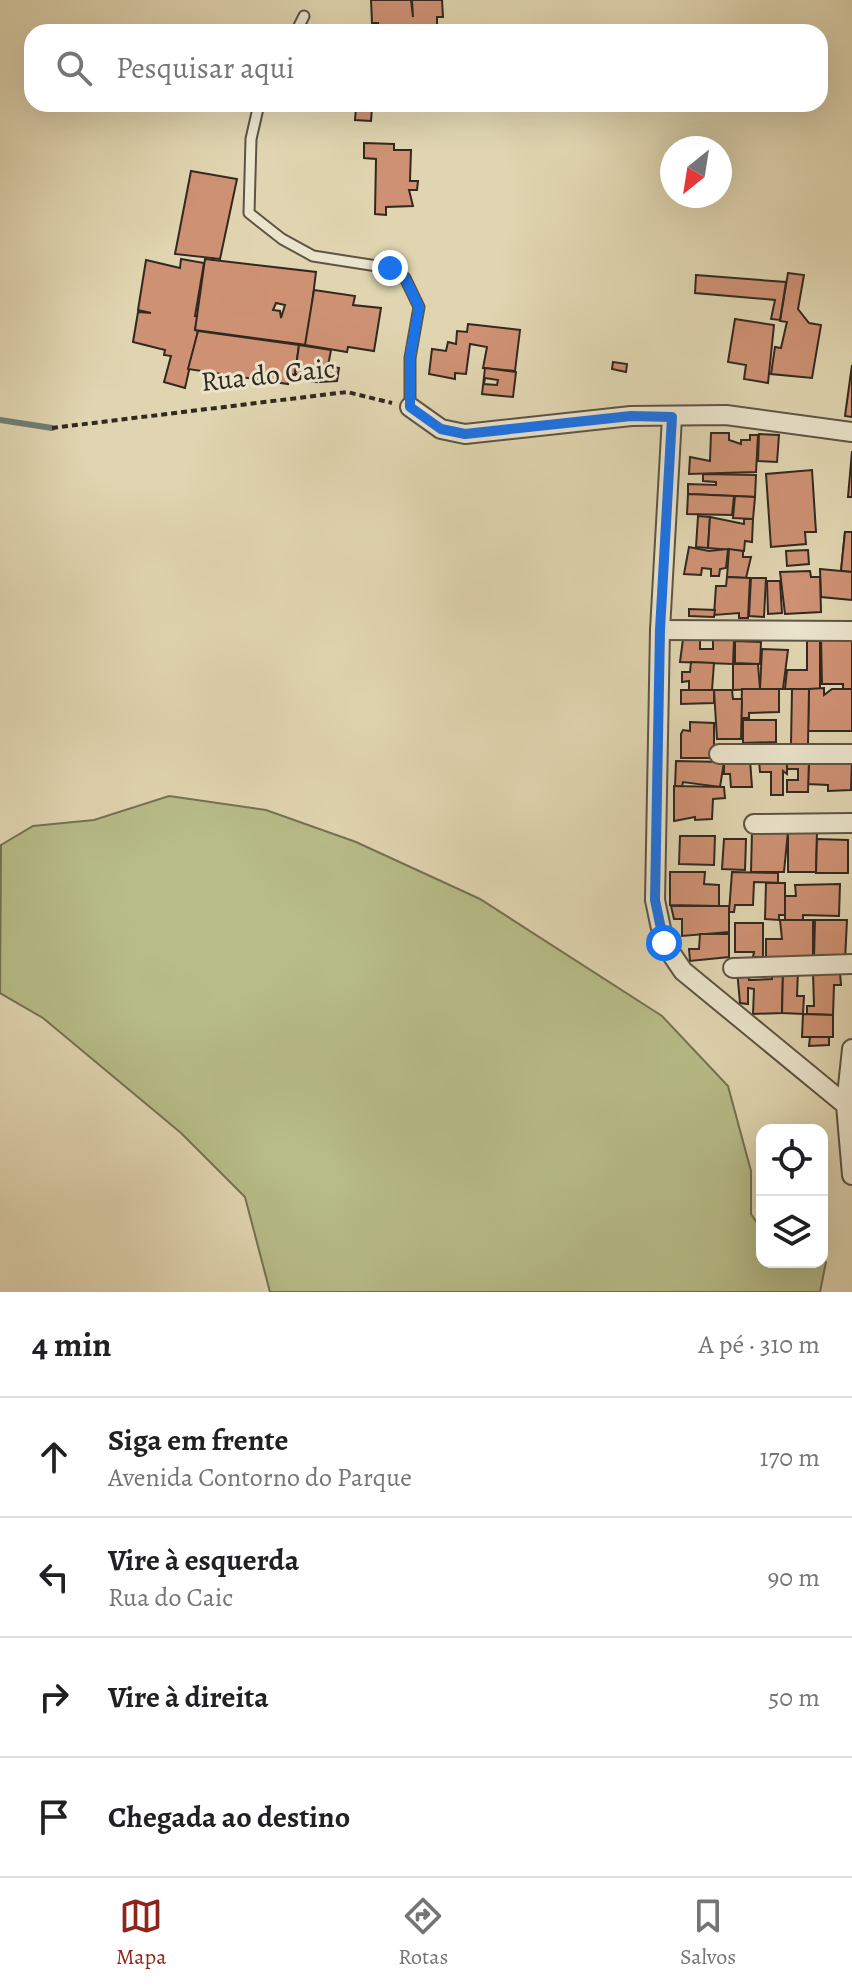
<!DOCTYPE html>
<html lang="pt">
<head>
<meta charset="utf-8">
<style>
  :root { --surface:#fff; --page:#f2f2f2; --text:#202124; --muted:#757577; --line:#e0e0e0; --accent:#8f2418 }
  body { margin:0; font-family:Alegreya,serif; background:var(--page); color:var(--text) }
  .controls { position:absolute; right:24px; bottom:24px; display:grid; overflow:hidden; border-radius:16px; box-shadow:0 8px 32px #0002 }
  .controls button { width:72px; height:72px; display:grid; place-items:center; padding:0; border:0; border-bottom:2px solid var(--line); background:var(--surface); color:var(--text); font:40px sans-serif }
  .compass { position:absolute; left:660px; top:136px; width:72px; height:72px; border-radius:50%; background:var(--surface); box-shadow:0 8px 32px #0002; rotate:210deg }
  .stop { position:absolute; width:24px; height:24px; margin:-18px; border:6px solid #1a73e8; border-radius:50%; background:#fff }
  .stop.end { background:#1a73e8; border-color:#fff; box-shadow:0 2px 8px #0008 }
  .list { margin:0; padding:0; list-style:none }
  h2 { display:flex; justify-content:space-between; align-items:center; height:104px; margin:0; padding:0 32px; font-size:34px }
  h2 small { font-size:26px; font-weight:400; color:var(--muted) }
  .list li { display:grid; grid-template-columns:52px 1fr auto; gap:24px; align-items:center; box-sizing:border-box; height:120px; padding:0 32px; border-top:2px solid var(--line) }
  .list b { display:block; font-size:30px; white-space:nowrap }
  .list p { margin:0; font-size:26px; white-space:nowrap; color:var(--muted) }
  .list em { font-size:26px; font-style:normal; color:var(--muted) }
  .icon { flex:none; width:44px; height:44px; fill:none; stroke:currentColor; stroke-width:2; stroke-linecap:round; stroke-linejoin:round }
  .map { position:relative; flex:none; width:852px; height:1292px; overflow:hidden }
  .search { position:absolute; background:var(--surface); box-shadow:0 8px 32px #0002; left:24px; right:24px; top:24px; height:88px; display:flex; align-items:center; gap:20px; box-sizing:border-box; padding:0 28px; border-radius:24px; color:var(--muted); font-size:30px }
  .sheet { height:584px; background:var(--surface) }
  nav { display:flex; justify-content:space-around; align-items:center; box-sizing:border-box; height:112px; border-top:2px solid var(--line); background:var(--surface); font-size:22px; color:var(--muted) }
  nav a { display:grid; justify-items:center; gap:4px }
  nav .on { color:var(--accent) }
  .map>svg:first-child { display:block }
  .green { fill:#b7bc88; stroke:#747254; stroke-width:2 }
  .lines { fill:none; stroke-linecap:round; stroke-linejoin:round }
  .stream { stroke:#6d7f78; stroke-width:6 }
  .building { fill:#ce9173; stroke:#312920; stroke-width:2; fill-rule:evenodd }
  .lane-casing { stroke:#5d5444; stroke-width:13 }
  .street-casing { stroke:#5d5444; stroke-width:22 }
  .path { stroke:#312920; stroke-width:4; stroke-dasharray:6 4; stroke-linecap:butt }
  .lane { stroke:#ebe4cc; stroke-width:9 }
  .street { stroke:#ebe4cc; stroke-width:18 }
  .route { stroke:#1a73e8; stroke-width:10 }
  .labels { text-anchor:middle; stroke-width:6; stroke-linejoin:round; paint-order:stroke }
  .street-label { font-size:28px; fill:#312920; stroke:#ebe4cc }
</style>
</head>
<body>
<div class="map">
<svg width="852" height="1292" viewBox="0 0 852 1292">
  <rect width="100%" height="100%" fill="#e0d5b0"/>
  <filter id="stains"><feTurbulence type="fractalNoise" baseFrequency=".0025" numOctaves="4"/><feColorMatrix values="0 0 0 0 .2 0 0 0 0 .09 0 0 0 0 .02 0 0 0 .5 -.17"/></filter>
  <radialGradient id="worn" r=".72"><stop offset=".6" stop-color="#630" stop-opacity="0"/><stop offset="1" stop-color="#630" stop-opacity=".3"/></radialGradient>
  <!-- green -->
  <path class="green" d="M169,796L266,810L356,842L480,899L662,1016L728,1086L751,1171V1214L762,1230V1262H822V1257L826,1262L820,1292H270L245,1197L181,1133L43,1018L0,993L1,845L33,826L94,820Z"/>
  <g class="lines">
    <!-- stream -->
    <path class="stream" d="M0,420L52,428"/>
  </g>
  <!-- building -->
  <g class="building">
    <path d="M371,0H411L413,17L412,0H442L443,17H437V32H378V23H372Z"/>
    <path d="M356,107L372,108L371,121L355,120Z"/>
    <path d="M364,143L394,144V150H411L410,181H418L417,190H409L413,206L386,207V215L375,214L376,159L364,158Z"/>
    <path d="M191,171L237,179L220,259L175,254Z"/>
    <path d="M181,259L204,263L195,316H198L195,330L198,331L185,388L164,382L171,356L164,355L165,350L133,342L138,312L151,313L138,310L146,260L180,268Z"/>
    <path d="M205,259L316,272L307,345L195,330ZM276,303L285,305L281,318L280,311L273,310Z"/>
    <path d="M788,273L804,275L798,309L809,323L821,325L812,378L771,374L775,347L781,348L786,326L787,322L780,321Z"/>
    <path d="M696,275L786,282L780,320L771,319L775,300L695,293Z"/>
    <path d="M314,290L355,296L353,305L381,308L374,351L348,347L347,352L305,345Z"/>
    <path d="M735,319L774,325L768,383L744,379L746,365L728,362Z"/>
    <path d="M468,324L520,330L515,371L483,368L487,347L470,344L466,374L455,373V379L429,374L432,349L446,351L448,342L456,344L457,331L467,332Z"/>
    <path d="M198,331L299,345L295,375L289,374L288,384L188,369Z"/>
    <path d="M299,345L331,350L328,366L339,368L337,381L320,382L317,377V382L303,380V375L295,374Z"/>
    <path d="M613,362L627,364L626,372L612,369Z"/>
    <path d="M852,365V417L845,416Z"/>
    <path d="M485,368L516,372L513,397L482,394ZM485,378L498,380L497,385L484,384Z"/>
    <path d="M711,433H729V440L741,444V440H750V435H758L756,472L689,474L690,457L710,461Z"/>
    <path d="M759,434L779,435L777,462L758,461Z"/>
    <path d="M852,451V497H848Z"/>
    <path d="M812,470L816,532H805L806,544L771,547L766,474Z"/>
    <path d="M703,474L756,475L755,497L688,494V484L716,485V482L703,481Z"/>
    <path d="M688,494L734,496L732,515L687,514Z"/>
    <path d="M735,496L755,497L753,519L733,518Z"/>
    <path d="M698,516L710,517L708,548L696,547Z"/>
    <path d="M710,517L744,524V519H753L752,542L745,541L744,551L708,548Z"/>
    <path d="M845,532L852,533V572L841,571Z"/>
    <path d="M845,532H852V572L841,571Z"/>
    <path d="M689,547L709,551L728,549L726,568L720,569L719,576H711V569L702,568L701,575L684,574Z"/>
    <path d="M729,549L743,551V557H751L746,578L727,577Z"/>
    <path d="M808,550L809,564L787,566L786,551Z"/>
    <path d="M820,569L852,572V600L821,597Z"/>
    <path d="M810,571L811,577H820L821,612L785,614L780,572Z"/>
    <path d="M727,577L750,578L748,618H739V613L714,615L716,586H726Z"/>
    <path d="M751,578H766L764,617L749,616Z"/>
    <path d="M767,581H780L782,613L768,614Z"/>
    <path d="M689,609L715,610L714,617L689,616Z"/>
    <path d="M683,639H700V649H713V639L734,640L733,664L680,662Z"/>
    <path d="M821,639L852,640V689H843V684H822Z"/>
    <path d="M735,641L761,642L760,664L735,663Z"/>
    <path d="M807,641H820V689H785L787,670H807Z"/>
    <path d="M762,649L788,650L783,689H760Z"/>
    <path d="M691,662L714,663L712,690H689V681L682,682V672H690Z"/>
    <path d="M733,664H758L760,689L733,690Z"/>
    <path d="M824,688V695L832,689H852V731H808L809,689Z"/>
    <path d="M742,689H779V712L749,713V718H741Z"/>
    <path d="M792,689H809L808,744L791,745Z"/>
    <path d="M681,690H714V703L681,704Z"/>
    <path d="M714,690H732L733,699H742L741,739H717Z"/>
    <path d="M743,720H776V742L743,743Z"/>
    <path d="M690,722L714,723V758H681V734L683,730L690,731Z"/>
    <path d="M852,758L851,790L828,791V785L808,784L809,760Z"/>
    <path d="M809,759L808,792H787V780H798V769H787V760Z"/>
    <path d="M750,760L752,787H731L730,774H724V762Z"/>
    <path d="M787,760V774L783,771V795H771V772H760L759,761Z"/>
    <path d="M676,761L724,762L720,787L683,782L682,787H675Z"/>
    <path d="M674,786L724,787L725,798L713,799L712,819L695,820V817L674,821Z"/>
    <path d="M752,831H788L784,872H751Z"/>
    <path d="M788,831H817L816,872H788Z"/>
    <path d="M680,836H715L714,865L679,864Z"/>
    <path d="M724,839H746L745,870L722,869Z"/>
    <path d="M817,839L848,840V873H816Z"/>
    <path d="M670,872H705L704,884L719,885V906L670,905Z"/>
    <path d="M732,872L778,873V883H785L754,882L753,905H735L734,912H729Z"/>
    <path d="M766,883H785V915H779V920L765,919Z"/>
    <path d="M840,884L839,916L803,915V920H785V896H796L795,885Z"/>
    <path d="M671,906H729V932L682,936V919H674Z"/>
    <path d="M780,920H813V959L766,958V939H782Z"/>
    <path d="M815,920H847L845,960L814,959Z"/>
    <path d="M735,923H763V957H753L754,952H735Z"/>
    <path d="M700,934H729V957L690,961L689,949H699Z"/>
    <path d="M737,970H749V980H754L772,979V971H783L782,1013L753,1014L754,989L748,988V1004L740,1003Z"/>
    <path d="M783,971H798L797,996H804L803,1014L782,1013Z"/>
    <path d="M813,972L840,973L841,985H834L833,1015L807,1014V1006H814Z"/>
    <path d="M803,1014L833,1015V1037H802Z"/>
    <path d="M810,1037H829V1045L809,1046Z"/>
  </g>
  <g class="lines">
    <!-- lane casing -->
    <g class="lane-casing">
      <g id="lane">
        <path d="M296,32L304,16"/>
        <path d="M259,104L251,139L249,213L282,239L313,256L390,268L405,278L419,307L410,358V407"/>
      </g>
    </g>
    <!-- street casing -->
    <g class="street-casing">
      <g id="street">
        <path d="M410,407L441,429L465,434L631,416L726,415L852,432"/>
        <path d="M672,417L660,630L655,900L664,943L683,971L846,1105L852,1175"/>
        <path d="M660,630L852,631"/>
        <path d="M719,754H852"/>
        <path d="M754,824L852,823"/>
        <path d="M733,968L852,964"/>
        <path d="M846,1105L852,1049"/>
      </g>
    </g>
    <!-- path -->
    <path class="path" d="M52,428L347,392L392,403"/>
    <!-- lane -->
    <use href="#lane" class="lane"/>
    <!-- street -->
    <use href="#street" class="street"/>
  </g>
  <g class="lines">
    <!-- route -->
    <path class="route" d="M390,268L405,278L419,307L410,358V407L441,429L465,434L631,416L672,417L660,630L655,900L664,943"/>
  </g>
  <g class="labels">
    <!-- street labels -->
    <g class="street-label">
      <text transform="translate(268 374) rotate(-6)" y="10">Rua do Caic</text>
    </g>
  </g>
  <rect width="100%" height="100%" filter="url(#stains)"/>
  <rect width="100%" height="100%" fill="url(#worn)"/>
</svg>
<div class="controls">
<button><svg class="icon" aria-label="locate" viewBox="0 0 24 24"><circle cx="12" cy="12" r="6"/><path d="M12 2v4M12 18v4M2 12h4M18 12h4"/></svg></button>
<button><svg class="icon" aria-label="layers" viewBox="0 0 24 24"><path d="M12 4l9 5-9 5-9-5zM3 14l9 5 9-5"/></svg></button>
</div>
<svg class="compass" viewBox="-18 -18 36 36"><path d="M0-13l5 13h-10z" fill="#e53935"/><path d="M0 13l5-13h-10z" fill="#757577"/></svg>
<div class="stop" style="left:664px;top:943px"></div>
<div class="stop end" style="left:390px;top:268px"></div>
<div class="search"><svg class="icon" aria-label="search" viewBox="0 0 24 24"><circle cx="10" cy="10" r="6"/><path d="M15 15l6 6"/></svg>Pesquisar aqui</div>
</div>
<section class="sheet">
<h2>4 min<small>A pé · 310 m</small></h2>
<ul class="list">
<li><svg class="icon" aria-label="ahead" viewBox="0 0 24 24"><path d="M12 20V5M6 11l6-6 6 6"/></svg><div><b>Siga em frente</b><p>Avenida Contorno do Parque</p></div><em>170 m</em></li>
<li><svg class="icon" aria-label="left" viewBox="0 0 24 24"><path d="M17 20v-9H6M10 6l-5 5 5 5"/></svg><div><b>Vire à esquerda</b><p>Rua do Caic</p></div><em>90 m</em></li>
<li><svg class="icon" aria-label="right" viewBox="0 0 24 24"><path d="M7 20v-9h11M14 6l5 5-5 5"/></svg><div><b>Vire à direita</b></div><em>50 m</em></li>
<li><svg class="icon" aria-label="arrive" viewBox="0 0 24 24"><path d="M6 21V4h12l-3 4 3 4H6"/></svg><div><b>Chegada ao destino</b></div></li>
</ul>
</section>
<nav>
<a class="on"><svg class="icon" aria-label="map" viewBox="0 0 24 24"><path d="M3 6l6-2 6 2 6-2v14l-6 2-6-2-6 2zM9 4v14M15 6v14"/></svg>Mapa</a>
<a><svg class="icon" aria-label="directions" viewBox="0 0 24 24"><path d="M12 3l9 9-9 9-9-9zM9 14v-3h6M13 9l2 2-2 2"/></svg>Rotas</a>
<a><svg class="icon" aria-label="saved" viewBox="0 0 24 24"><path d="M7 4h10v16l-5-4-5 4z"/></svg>Salvos</a>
</nav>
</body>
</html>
